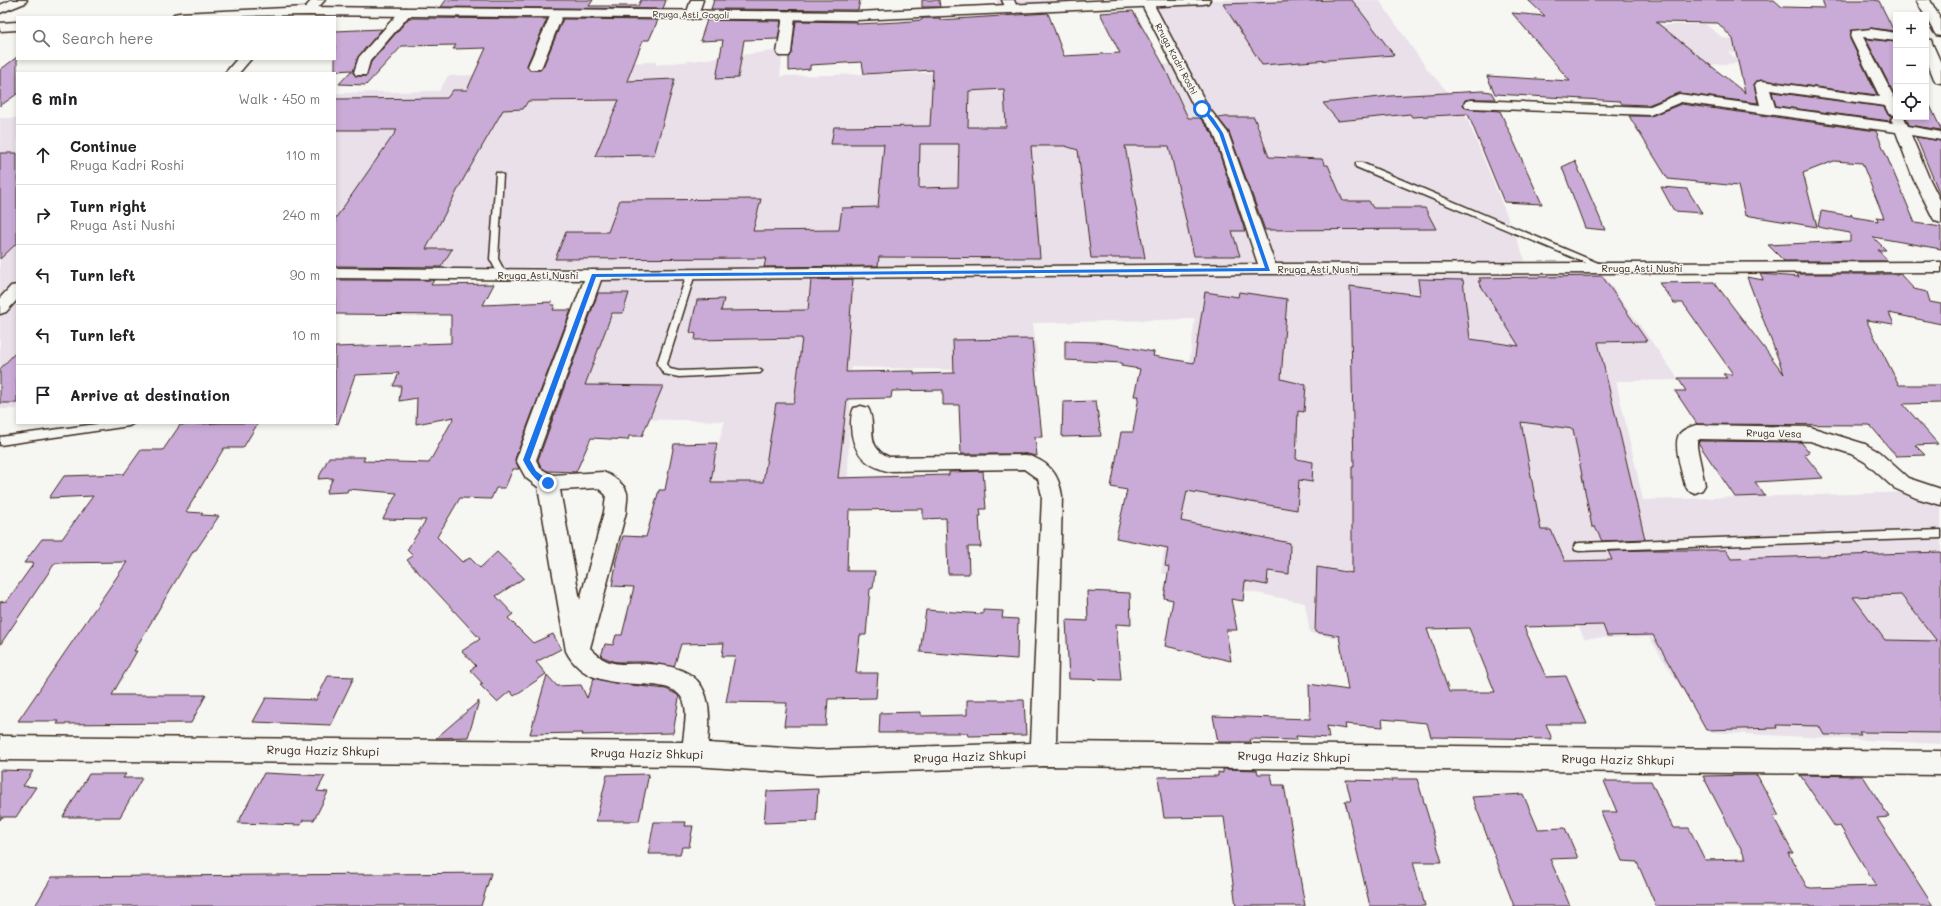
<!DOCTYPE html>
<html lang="en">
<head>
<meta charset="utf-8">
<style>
  :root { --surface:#fff; --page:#f6f6f6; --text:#202124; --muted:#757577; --line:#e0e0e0 }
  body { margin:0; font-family:Mali,sans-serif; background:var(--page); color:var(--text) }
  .controls { position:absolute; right:12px; top:12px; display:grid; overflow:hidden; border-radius:0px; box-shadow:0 2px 6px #0003 }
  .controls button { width:36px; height:36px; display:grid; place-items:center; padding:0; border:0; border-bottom:1px solid var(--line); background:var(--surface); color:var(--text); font:20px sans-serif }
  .stop { position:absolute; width:12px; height:12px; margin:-9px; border:3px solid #1a73e8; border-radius:50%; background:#fff }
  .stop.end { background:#1a73e8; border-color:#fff; box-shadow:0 1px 4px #0008 }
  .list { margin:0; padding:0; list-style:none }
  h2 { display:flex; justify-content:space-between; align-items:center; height:52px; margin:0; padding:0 16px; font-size:17px }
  h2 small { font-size:13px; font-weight:400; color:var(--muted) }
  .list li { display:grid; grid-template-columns:26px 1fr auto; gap:12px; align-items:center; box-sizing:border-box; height:60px; padding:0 16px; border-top:1px solid var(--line) }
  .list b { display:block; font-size:15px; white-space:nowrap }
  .list p { margin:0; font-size:13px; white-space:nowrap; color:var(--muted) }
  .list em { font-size:13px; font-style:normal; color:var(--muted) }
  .icon { flex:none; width:22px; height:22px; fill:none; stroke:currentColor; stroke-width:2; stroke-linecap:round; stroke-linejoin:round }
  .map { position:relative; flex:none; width:1941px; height:906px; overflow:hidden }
  .search { position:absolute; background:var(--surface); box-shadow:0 2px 6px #0003; left:16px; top:16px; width:320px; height:44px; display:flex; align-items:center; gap:10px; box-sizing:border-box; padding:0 14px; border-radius:0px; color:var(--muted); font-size:15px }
  .panel { position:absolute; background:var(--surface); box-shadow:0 2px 6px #0003; left:16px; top:72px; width:320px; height:352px; border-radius:0px }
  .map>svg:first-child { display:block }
  .built { fill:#e9e0ea }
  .building { fill:#caabd7; stroke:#3b2a1e; fill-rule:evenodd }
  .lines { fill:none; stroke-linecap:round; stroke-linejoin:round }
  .lane-casing { stroke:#3b2a1e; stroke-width:3 }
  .street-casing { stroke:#3b2a1e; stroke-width:3 }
  .secondary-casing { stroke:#3b2a1e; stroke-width:3 }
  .lane { fill:#f6f6f2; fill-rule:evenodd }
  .street { fill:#f6f6f2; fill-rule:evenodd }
  .secondary { fill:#f6f6f2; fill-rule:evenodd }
  .route { fill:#1a73e8 }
  .labels { text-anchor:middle; stroke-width:3; stroke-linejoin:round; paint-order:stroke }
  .far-street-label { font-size:9px; fill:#3b2a1e; stroke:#f6f6f2 }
  .street-label { font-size:10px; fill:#3b2a1e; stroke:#f6f6f2 }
  .near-street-label { font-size:12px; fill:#3b2a1e; stroke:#f6f6f2 }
</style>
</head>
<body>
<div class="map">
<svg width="1941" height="906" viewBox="0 0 1941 906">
  <rect width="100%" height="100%" fill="#f6f6f2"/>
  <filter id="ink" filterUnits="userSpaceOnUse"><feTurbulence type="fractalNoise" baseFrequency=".025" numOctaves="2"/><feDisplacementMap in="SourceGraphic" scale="8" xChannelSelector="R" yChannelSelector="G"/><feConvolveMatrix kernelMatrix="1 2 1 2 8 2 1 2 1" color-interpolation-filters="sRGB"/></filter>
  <g filter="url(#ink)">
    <!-- built -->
    <g class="built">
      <path d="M996,0H1379L1427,69L1463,109L1531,274H1603L1679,380L1616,381L1643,500L1917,492L1941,499V744L1709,732L1649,637L1584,638L1578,625L1414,623L1356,642L1310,633L1305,603L1161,573L1195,319L1033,323L1039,372L851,367L846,543L690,544L725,421L543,417L592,267L335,270V93L439,91L448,76L528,73L542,64L656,62V65L783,50L780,76L1068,70L1175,64L1139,1L998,7Z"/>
      <path d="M1629,0L1662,25L1705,24L1723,38L1817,51L1823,65L1728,52L1741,63L1673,67Z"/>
      <rect x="0" y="118" width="17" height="291"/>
    </g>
    <!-- building -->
    <g class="building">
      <path d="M446,0H593L589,6H638L641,0H666L663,9L441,7Z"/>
      <path d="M714,0H860L858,10H857L711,9Z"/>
      <path d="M922,0H939L940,7H922Z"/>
      <path d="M1332,0H1352L1394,55L1262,65L1223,4Z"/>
      <path d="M1528,0H1774L1782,7L1825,8L1822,0H1874L1879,1L1894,31L1871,28L1851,31L1850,39L1877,95L1762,80L1757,81L1754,84L1758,103L1679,93L1648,105L1622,104L1620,101L1495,94L1487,76L1570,81L1512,13L1545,16ZM1656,22L1718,23L1733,39L1745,93Z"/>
      <path d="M1133,11L1163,64L1188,118H1200L1213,134L1245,231H1232L1240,256H1194L1169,146H1125L1145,258H1091L1078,150L1065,146H1031L1040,258L879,257L878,266L764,267L766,258L555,259L566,232H608L620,200L761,199L753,231L839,230L842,208L878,207L884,144H831L834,127L930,126L933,70L864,74L862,62L810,65V69L789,71V58L792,53L796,21L857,22V24L900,22L922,20V18H940V20L1048,13L1064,56L1120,53L1100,13ZM1004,89L1006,127H968L969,91ZM920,144H959L958,187L919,188Z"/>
      <path d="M409,18L547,19L527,65L530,70H540L543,67L563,19L658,20L649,40H643L627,81L675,79L654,155L595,156L619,100L528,101L523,109L503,110L464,178L426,249H452L441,267L335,266V219L397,130H335V99L447,98L453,90H467L486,48L453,49L456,45L402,46L366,85L339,84L352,70L335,71V31L382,29L358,57L353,73L356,76H366L371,62Z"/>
      <path d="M707,20L781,21L778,39L744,40L738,78L716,79L723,40L700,41Z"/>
      <path d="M1866,39L1896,42V98Z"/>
      <path d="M17,57V94L0,106V70Z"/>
      <path d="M1483,91L1491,92L1495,99H1471L1465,100L1463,105L1466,108L1471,109L1500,111L1542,204L1504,202L1468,114L1412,117L1410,114L1338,121L1323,103L1390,96Z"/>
      <path d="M1772,92L1884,107L1888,115L1892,116L1890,119V121L1776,106Z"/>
      <path d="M1926,97L1941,129V130L1909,125L1906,117H1926Z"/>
      <path d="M1681,104L1876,131L1915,223L1941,227V249L1873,237L1886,250H1878L1888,261H1784L1768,245L1850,241V233L1818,227L1821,211L1851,216V214L1853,217L1878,221L1877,217L1884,218L1862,163L1834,161L1803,173L1817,227L1745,215L1738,186L1668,179L1629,116H1651Z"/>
      <path d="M1225,117H1254L1269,157L1322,159L1325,165H1328L1343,201H1369L1373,208H1425L1436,229L1265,230L1229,132L1218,118Z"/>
      <path d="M1916,137L1941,141V197Z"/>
      <path d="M0,153H17V243L0,259Z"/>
      <path d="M1575,161L1605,230L1585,228L1562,167Z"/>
      <path d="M1661,187L1687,189L1702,213L1674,211Z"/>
      <path d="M1760,274L1799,277L1796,274H1900L1914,289L1927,292L1930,302L1941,304V324L1889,313L1894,324L1866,320L1899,385H1941V403L1903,404L1938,444L1915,445L1925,455L1896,456L1870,425L1697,424L1675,391H1686L1678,378H1727L1723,374H1733L1683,303H1674L1659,283L1714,282L1784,374L1747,277L1763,280Z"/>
      <path d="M1602,276L1647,341L1598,342L1645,539L1602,541L1595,527H1592L1573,429L1521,422L1541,530H1551L1565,561L1612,560L1608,551L1648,550H1726L1731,559L1941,552V733L1859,732L1861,735H1824L1819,726L1776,725L1777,728L1706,730L1653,635L1607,636L1603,625L1524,627L1546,677L1566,676L1587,724H1546L1552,739L1431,737L1427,723L1382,719L1383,727L1345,724L1346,729L1327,726L1329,738L1296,736L1297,740L1250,739L1251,742H1218L1213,716L1310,719L1309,684L1348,690L1339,636L1315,632L1317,567L1352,573V467H1354L1350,286L1420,295L1418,279L1463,280L1470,339L1519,346L1478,281H1481L1479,278ZM1901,595L1937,641L1885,640L1853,597ZM1469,628L1495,692H1449L1427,629Z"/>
      <path d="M853,279L846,372L914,371V374L954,373L953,340L1032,339L1042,437H1035L1037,456L1026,454H961L959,405H943V390L892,391L891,398L847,399L838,478L949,475V472L983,471L986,509H980L981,516H979L981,547H968L969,574H948L946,518L923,519V509L849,510L847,571H875L873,588L870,589L866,635H860L856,673H878L876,698L828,699L826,726H784L787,703L726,702L735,656H722L724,643L681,644L674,667L647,662H616L603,657L601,656L605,644L613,645L616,635H622L634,587L612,586L616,564H615L623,536L646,537L659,490H665L674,444L717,443L711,482H763L776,403H794L802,338L695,340L696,334L690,332L697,300L724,299L721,311L808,310L811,280Z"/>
      <path d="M335,280H434L431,285L494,284L483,305L552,302L551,305H555L553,310H571L515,459L519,469H513L505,488H496L491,499L460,498L437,537L462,562L470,558L480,568L497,552L524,578L496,596L513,614L508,618L533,643L553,634L561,649L536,662L546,674L514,696L510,691L497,702L480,685L483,684L470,670L476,666L462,651L480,639L407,560L413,556L407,550L426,520L383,519L397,493L348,489L347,492L326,493L333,478L318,479L329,457H365L363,461L429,463L454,417L416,424L417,398L399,401L401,386H393L399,373L355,375L338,424L335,423V347L451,343V315L335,314Z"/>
      <path d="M1205,292L1238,297L1239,292L1287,299L1281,379L1306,385L1304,412L1298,411L1296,459L1313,462L1312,482L1299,480L1297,510L1187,491L1181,521L1290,543L1289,574L1268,571L1267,585L1245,581L1243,601L1231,599L1237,630H1226L1231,661L1165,646L1173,600L1164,598L1169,567L1165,566L1168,548L1116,538L1127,490L1111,487L1121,432H1133L1139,396H1134L1140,369L1121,366L1122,363L1065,360V341L1098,342L1154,352L1153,356L1194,363Z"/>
      <path d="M598,293H629L623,313H612L585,385L663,386L642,436H629L628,440L591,438L576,472L547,471L541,467L538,460Z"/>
      <path d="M17,351V403H0V369Z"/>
      <path d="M1096,401L1101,436L1062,437L1063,402Z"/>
      <path d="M223,423H258L243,448H224L186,512L203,513L201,515L219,516L196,550H194L134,651H137L112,695H206L191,723L57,724L59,721H18L127,562L55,563L0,645V602L7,601L34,563H24L42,539H62L93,496L49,498L64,476L124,474L141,450H163L180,425Z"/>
      <path d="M1700,441L1801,442L1810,453L1804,454L1823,478L1755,482L1765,496L1735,497L1701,447L1698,443Z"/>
      <path d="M1087,591L1130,593L1131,625L1116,624L1121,680L1069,679L1066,620L1088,621Z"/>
      <path d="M926,610L983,614V610L1003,611L1002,618L1018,619L1017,659L920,652Z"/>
      <path d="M547,675L557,686L581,685L587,698L594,678L614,683L666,689L678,695L679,698L673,733L582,735L583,733L530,734Z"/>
      <path d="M328,676L354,677L331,725L253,722L266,698L316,700Z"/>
      <path d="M967,700H1024L1026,735L968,736L967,733H879L880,713L921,712V716L967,715Z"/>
      <path d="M479,701L468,737L436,738Z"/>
      <path d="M1223,769L1257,770L1258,774H1271L1273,785H1284L1305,906H1236L1224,817L1164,818L1158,777L1218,776V772L1223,773Z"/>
      <path d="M0,770L33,771L23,786L36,787L16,817H2L0,820Z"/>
      <path d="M264,773L325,776L317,791L328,792L314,820H303L301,825L238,823Z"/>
      <path d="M89,774H126L123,778H142L120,817H63Z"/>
      <path d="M649,774L639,821H596L607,775Z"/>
      <path d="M1757,775L1779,816H1773L1793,853H1788L1807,887L1811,888L1876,886L1840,826L1835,827L1800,775L1863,776L1889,817L1877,818L1933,906H1656L1637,862L1622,861L1601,812H1617L1604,781H1651L1673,828H1689L1705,860L1746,859L1703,776Z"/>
      <path d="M1391,779H1417L1442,862H1413L1425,906H1370L1345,801H1351L1346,780L1392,781Z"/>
      <path d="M818,789L816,821L764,823L767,791Z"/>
      <path d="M1523,794L1538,829L1565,828L1578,858L1550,859L1570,906H1514L1472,797Z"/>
      <path d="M654,822H686L685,826H693L689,847H682L680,854H648Z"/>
      <path d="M491,873L481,906H35L52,877Z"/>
    </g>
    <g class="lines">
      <!-- lane casing -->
      <g class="lane-casing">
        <g id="lane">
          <path d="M1356,163H1362L1610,268L1606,271L1603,270L1356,167Z"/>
          <path d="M496,173H499L503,175L498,259L506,274L502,277L499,276L490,259Z"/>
          <path d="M691,271L695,274L667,364L670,369L679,371L757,368L762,371L760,373L679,377L664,374L657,364L687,274Z"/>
          <path d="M104,423H134L129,426L0,445V437Z"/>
          <path d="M1941,530V538L1579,551L1575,550L1574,547L1575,544L1579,543Z"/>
        </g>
      </g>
      <!-- street casing -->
      <g class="street-casing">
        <g id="street">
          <path d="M11,0H27L25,3L0,13V5Z"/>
          <path d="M312,0H325L312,14H304L302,11Z"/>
          <path d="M691,0H703L698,15L692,19L686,15Z"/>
          <path d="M1002,0H1014L1018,10L1016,13H1008Z"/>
          <path d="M1143,0H1150L1153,3L1208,107L1228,133L1275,264L1941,262V272L1268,274L601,280L536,460L540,468L552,475L603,472C611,475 625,484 627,493C628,498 626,506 626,512L590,648C595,653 600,658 607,661C618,666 635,663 647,664C704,666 713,692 708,743L817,750L1031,743L1042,496L1038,479L1024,469L887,471C864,465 852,451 851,426C851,419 851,414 854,408L861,406L868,408C878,425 863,446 889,457L1026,455C1048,461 1059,473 1062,496L1056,742L1941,751V775L1043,766L817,774L694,766L0,760V736L683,742C684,731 687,717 685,706C677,664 594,707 566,651L538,487L526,478L516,460L584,280L335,278V268L594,270L1258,264L1214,133L1195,109L1141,3ZM598,488L606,495L604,512L580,600L560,490Z"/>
          <path d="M406,8L412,12L370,61L366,75H356L354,72L359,57L402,9Z"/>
          <path d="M557,10L563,14L542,66L540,69H530L528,66L551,14Z"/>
          <path d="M789,12L795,16L791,53L789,56H779L777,53L783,16Z"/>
          <path d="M1871,29L1896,33V41L1863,37L1896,101V115L1889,114L1885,106L1770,90L1775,107L1893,123L1891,119L1896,115V117H1904L1908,126L1941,132V140L1911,135L1929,178L1941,202V223L1935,221L1933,218L1913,178L1896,132L1681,102L1650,115L1471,108L1466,107L1464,104L1466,101L1471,100L1648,107L1679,94L1760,105L1755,85L1757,82L1762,81L1880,97L1851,38L1852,31Z"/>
          <path d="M1926,39L1931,40L1932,43L1941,63V83L1936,82L1934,79L1926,59Z"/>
          <path d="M237,59H251L239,73H225Z"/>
          <path d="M17,285V300L6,312L0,314V298L11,286Z"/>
          <path d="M1696,425L1810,427L1865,444L1879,452L1908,478L1941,489V505L1916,498L1894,488L1865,462L1851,454L1810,441L1700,439L1697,441V447L1705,485L1702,490L1695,493L1688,490L1685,485C1682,474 1674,447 1678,437C1680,430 1690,427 1696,425Z"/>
        </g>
      </g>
      <!-- secondary casing -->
      <g class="secondary-casing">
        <g id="secondary">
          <path d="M1116,0H1210L1208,3L1203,4L857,20L308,15L172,17L174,14L179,13L308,7L857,12Z"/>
          <path d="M1916,0H1930L1941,20V36L1936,35L1934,32Z"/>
          <path d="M17,22V30L0,31V23Z"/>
        </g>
      </g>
      <!-- lane -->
      <use href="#lane" class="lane"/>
      <!-- street -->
      <use href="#street" class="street"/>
      <!-- secondary -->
      <use href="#secondary" class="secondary"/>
    </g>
  </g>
  <!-- route -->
  <path class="route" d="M1201,108H1204L1214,119L1223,133L1270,271L596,277L530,460L536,471L552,483L551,485C538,487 528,470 523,460L592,274L1265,268L1219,133Z"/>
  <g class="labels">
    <!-- far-street labels -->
    <g class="far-street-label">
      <text transform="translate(691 15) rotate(1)" y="3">Rruga Asti Gogoli</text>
      <text transform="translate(1176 59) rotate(62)" y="3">Rruga Kadri Roshi</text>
    </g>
    <!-- street labels -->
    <g class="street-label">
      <text x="1642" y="272">Rruga Asti Nushi</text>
      <text x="1318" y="273">Rruga Asti Nushi</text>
      <text x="538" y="279">Rruga Asti Nushi</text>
      <text transform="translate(1774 433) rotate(1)" y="4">Rruga Vesa</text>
    </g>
    <!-- near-street labels -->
    <g class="near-street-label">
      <text transform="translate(323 751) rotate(1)" y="4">Rruga Haziz Shkupi</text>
      <text transform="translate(647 754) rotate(1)" y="4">Rruga Haziz Shkupi</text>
      <text transform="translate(970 757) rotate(-2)" y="4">Rruga Haziz Shkupi</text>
      <text transform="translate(1294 757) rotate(1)" y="4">Rruga Haziz Shkupi</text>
      <text transform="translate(1618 760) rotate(1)" y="4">Rruga Haziz Shkupi</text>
    </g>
  </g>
</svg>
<div class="controls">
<button>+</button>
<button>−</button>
<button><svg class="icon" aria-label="locate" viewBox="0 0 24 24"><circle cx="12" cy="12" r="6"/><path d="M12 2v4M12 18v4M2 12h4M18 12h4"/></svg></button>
</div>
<div class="stop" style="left:1202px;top:109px"></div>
<div class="stop end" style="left:548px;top:483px"></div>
<div class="search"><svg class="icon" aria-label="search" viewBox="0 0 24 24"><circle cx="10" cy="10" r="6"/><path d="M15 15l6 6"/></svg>Search here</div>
<section class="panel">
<h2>6 min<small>Walk · 450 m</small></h2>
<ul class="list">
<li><svg class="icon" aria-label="ahead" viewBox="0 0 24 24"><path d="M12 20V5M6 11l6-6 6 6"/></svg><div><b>Continue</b><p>Rruga Kadri Roshi</p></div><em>110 m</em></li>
<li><svg class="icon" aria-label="right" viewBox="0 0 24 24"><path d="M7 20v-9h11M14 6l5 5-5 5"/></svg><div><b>Turn right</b><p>Rruga Asti Nushi</p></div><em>240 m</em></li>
<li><svg class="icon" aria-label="left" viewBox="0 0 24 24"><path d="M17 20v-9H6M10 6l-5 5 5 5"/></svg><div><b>Turn left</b></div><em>90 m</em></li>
<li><svg class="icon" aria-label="left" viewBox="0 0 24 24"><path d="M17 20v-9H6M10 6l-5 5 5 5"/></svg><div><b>Turn left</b></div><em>10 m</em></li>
<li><svg class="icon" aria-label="arrive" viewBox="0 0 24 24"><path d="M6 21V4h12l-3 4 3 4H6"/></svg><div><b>Arrive at destination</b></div></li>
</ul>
</section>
</div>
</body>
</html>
